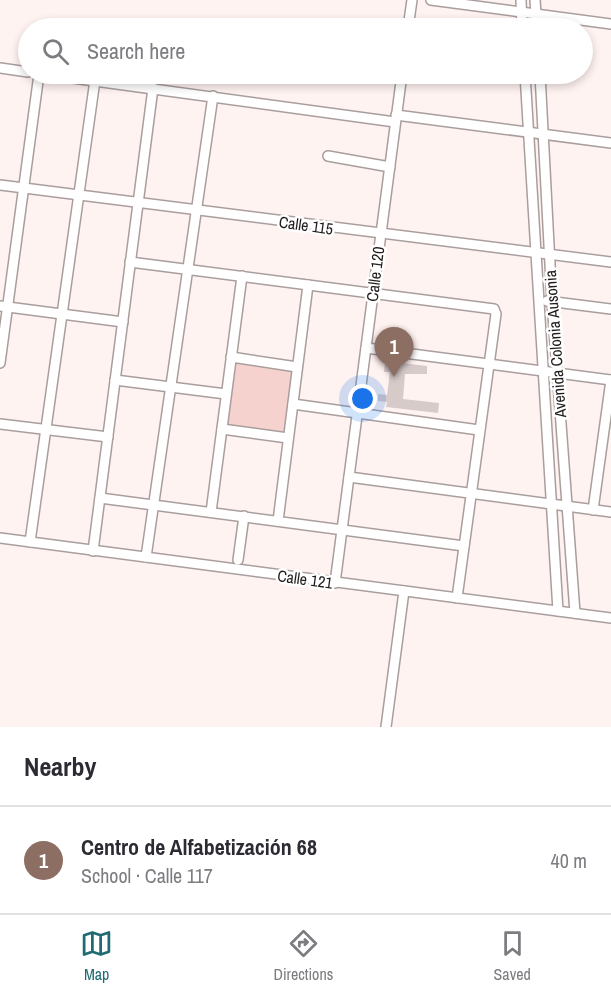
<!DOCTYPE html>
<html lang="en">
<head>
<meta charset="utf-8">
<style>
  :root { --surface:#fff; --page:#f2f2f3; --text:#2b2b33; --muted:#7c7c81; --line:#e1e1e2; --accent:#206b72 }
  body { margin:0; font-family:"Archivo Narrow",sans-serif; background:var(--page); color:var(--text) }
  .you { position:absolute; left:363px; top:399px; width:21px; height:21px; margin:-15px; border:4px solid #fff; border-radius:50%; background:#1a73e8; box-shadow:0 0 0 9px #1a73e833 }
  .badge { display:grid; place-items:center; width:39px; height:39px; border-radius:50%; background:var(--accent); color:#fff; font-size:20px; font-weight:700 }
  .pin { position:absolute; translate:-50% -50px; filter:drop-shadow(0 2px 3px #0008) }
  .pin::after { content:''; position:absolute; top:32px; width:21px; height:18px; background:inherit; clip-path:polygon(0 0,100% 0,50% 100%) }
  .list { margin:0; padding:0; list-style:none }
  h2 { display:flex; justify-content:space-between; align-items:center; height:78px; margin:0; padding:0 24px; font-size:26px }
  h2 small { font-size:20px; font-weight:400; color:var(--muted) }
  .list li { display:grid; grid-template-columns:39px 1fr auto; gap:18px; align-items:center; box-sizing:border-box; height:108px; padding:0 24px; border-top:2px solid var(--line) }
  .list b { display:block; font-size:22px; white-space:nowrap }
  .list p { margin:0; font-size:20px; white-space:nowrap; color:var(--muted) }
  .list em { font-size:20px; font-style:normal; color:var(--muted) }
  .icon { flex:none; width:33px; height:33px; fill:none; stroke:currentColor; stroke-width:2; stroke-linecap:round; stroke-linejoin:round }
  .map { position:relative; flex:none; width:611px; height:727px; overflow:hidden }
  .search { position:absolute; background:var(--surface); box-shadow:0 3px 9px #0003; left:18px; right:18px; top:18px; height:66px; display:flex; align-items:center; gap:15px; box-sizing:border-box; padding:0 21px; border-radius:33px; color:var(--muted); font-size:22px }
  .sheet { height:186px; background:var(--surface) }
  nav { display:flex; justify-content:space-around; align-items:center; box-sizing:border-box; height:84px; border-top:2px solid var(--line); background:var(--surface); font-size:16px; color:var(--muted) }
  nav a { display:grid; justify-items:center; gap:3px }
  nav .on { color:var(--accent) }
  .map>svg:first-child { display:block }
  .green { fill:#f5d2ce }
  .building { fill:#d7cbca }
  .lines { fill:none; stroke-linecap:round; stroke-linejoin:round }
  .minor-casing { stroke:#a99e9d; stroke-width:12 }
  .minor { stroke:#fff; stroke-width:9 }
  .labels { text-anchor:middle; stroke-width:5; stroke-linejoin:round; paint-order:stroke }
  .street-label { font-size:16px; fill:#201c1b; stroke:#fff }
</style>
</head>
<body>
<div class="map">
<svg width="611" height="727" viewBox="0 0 611 727">
  <rect width="100%" height="100%" fill="#fff3f1"/>
  <!-- green -->
  <path class="green" d="M234,363L293,371L285,434L226,426Z"/>
  <!-- building -->
  <path class="building" d="M385,361L427,366V374H405L403,399L439,403L438,413L386,407L387,402L378,401V394L387,395L390,372H384Z"/>
  <g class="lines">
    <!-- minor casing -->
    <g class="minor-casing">
      <g id="minor">
        <path d="M431,0L611,24"/>
        <path d="M521,0L522,28"/>
        <path d="M535,0L537,28"/>
        <path d="M408,28L412,0"/>
        <path d="M0,68L28,72"/>
        <path d="M43,74L395,122"/>
        <path d="M525,74L558,611"/>
        <path d="M540,74L552,302L575,613"/>
        <path d="M396,115L611,143"/>
        <path d="M328,156L390,167"/>
        <path d="M0,185L611,262"/>
        <path d="M130,262L494,309L496,314L457,598"/>
        <path d="M547,301L611,309"/>
        <path d="M0,306L123,322"/>
        <path d="M366,348L611,380"/>
        <path d="M231,357L297,367"/>
        <path d="M0,363L39,74"/>
        <path d="M115,380L226,394"/>
        <path d="M293,404L479,430"/>
        <path d="M0,424L108,437"/>
        <path d="M222,429L288,438"/>
        <path d="M349,477L611,512"/>
        <path d="M100,498L464,546"/>
        <path d="M593,510L611,380"/>
        <path d="M211,512L242,276"/>
        <path d="M278,521L308,285"/>
        <path d="M0,538L611,618"/>
        <path d="M30,542L95,80"/>
        <path d="M93,551L153,88"/>
        <path d="M146,557L213,96"/>
        <path d="M238,560L244,516"/>
        <path d="M335,583L402,74"/>
        <path d="M386,727L404,591"/>
      </g>
    </g>
    <!-- minor -->
    <use href="#minor" class="minor"/>
  </g>
  <g class="labels">
    <!-- street labels -->
    <g class="street-label">
      <text transform="translate(306 225) rotate(8)" y="6">Calle 115</text>
      <text transform="translate(375 274) rotate(-83)" y="6">Calle 120</text>
      <text transform="translate(555 344) rotate(-94)" y="6">Avenida Colonia Ausonia</text>
      <text transform="translate(305 579) rotate(8)" y="6">Calle 121</text>
    </g>
  </g>
</svg>
<div class="you"></div>
<div class="pin badge" style="left:394px;top:377px;background:#8d6e63">1</div>
<div class="search"><svg class="icon" aria-label="search" viewBox="0 0 24 24"><circle cx="10" cy="10" r="6"/><path d="M15 15l6 6"/></svg>Search here</div>
</div>
<section class="sheet">
<h2>Nearby<small></small></h2>
<ul class="list">
<li><span class="badge" style="background:#8d6e63">1</span><div><b>Centro de Alfabetización 68</b><p>School · Calle 117</p></div><em>40 m</em></li>
</ul>
</section>
<nav>
<a class="on"><svg class="icon" aria-label="map" viewBox="0 0 24 24"><path d="M3 6l6-2 6 2 6-2v14l-6 2-6-2-6 2zM9 4v14M15 6v14"/></svg>Map</a>
<a><svg class="icon" aria-label="directions" viewBox="0 0 24 24"><path d="M12 3l9 9-9 9-9-9zM9 14v-3h6M13 9l2 2-2 2"/></svg>Directions</a>
<a><svg class="icon" aria-label="saved" viewBox="0 0 24 24"><path d="M7 4h10v16l-5-4-5 4z"/></svg>Saved</a>
</nav>
</body>
</html>
